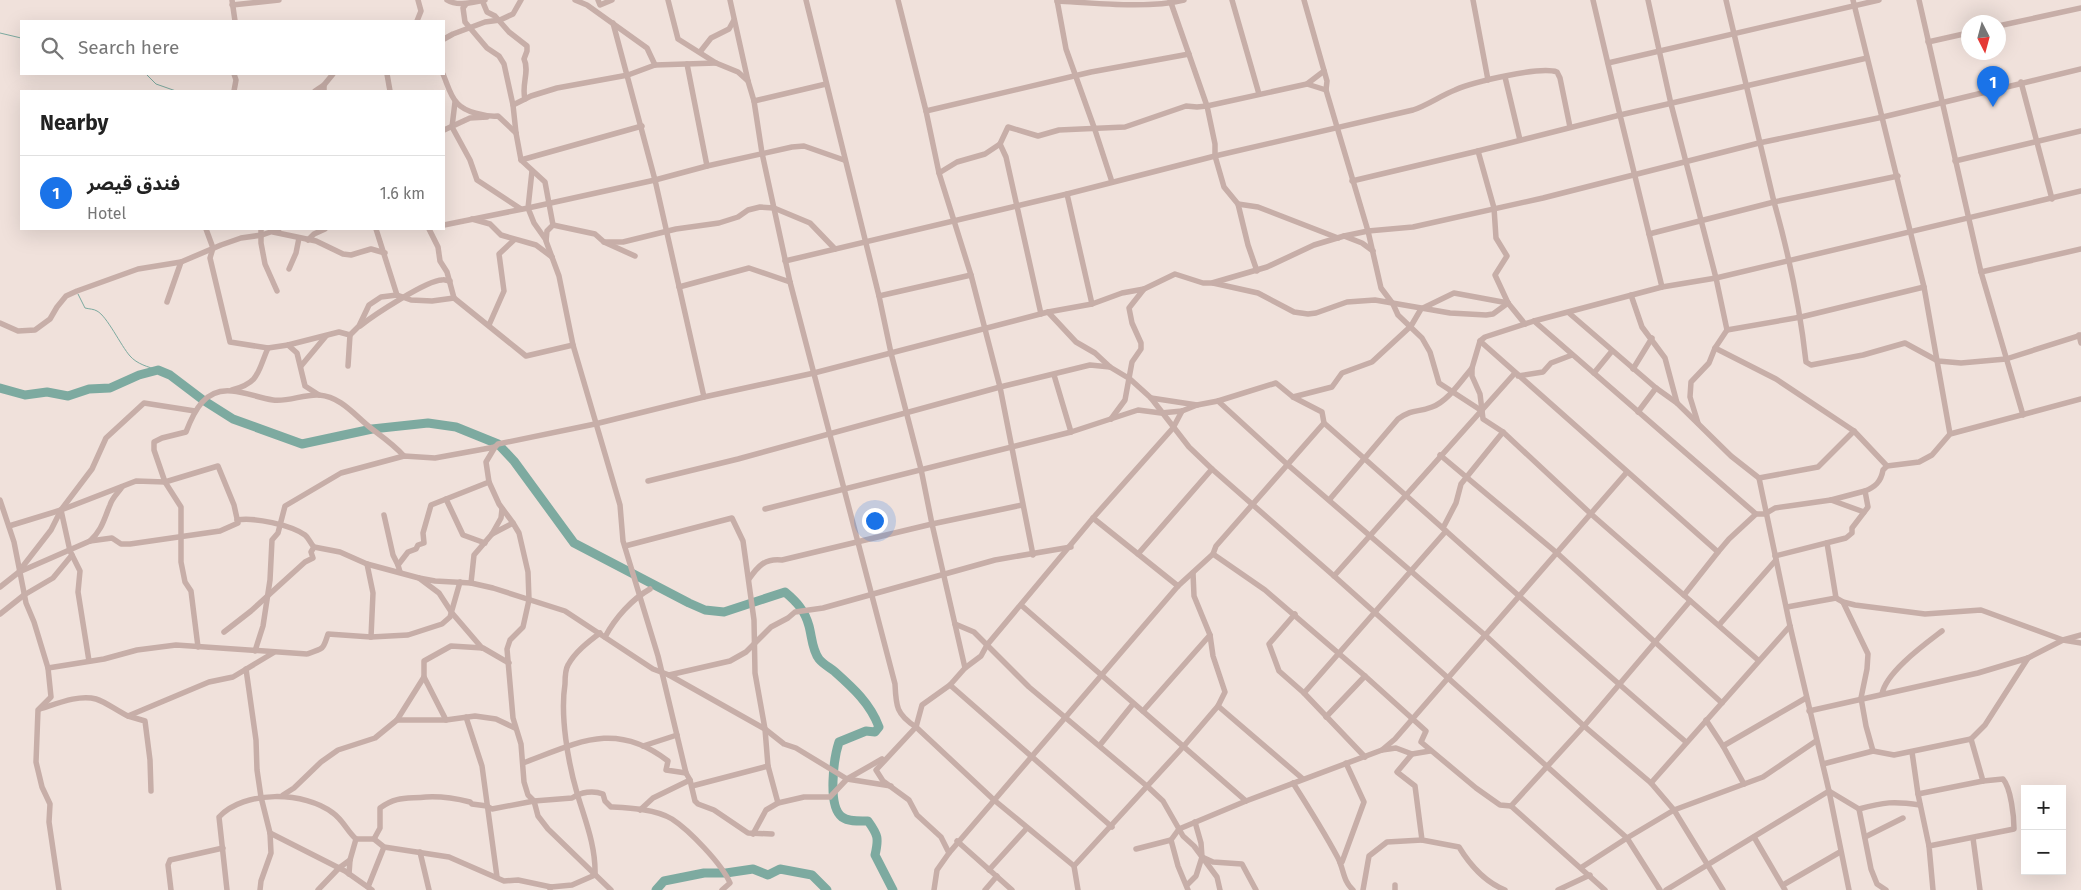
<!DOCTYPE html>
<html lang="en">
<head>
<meta charset="utf-8">
<style>
  :root { --surface:#fff; --page:#f6f6f6; --text:#222; --muted:#767676; --line:#e0e0e0; --accent:#1a73e8 }
  body { margin:0; font-family:"Fira Sans","Noto Sans Arabic",sans-serif; background:var(--page); color:var(--text) }
  .controls { position:absolute; right:15px; bottom:15px; display:grid; overflow:hidden; border-radius:0px; box-shadow:0 5px 20px #0002 }
  .controls button { width:45px; height:45px; display:grid; place-items:center; padding:0; border:0; border-bottom:1px solid var(--line); background:var(--surface); color:var(--text); font:25px sans-serif }
  .compass { position:absolute; left:1961px; top:15px; width:45px; height:45px; border-radius:50%; background:var(--surface); box-shadow:0 5px 20px #0002; rotate:174deg }
  .you { position:absolute; left:874px; top:520px; width:18px; height:18px; margin:-12px; border:4px solid #fff; border-radius:50%; background:#1a73e8; box-shadow:0 0 0 8px #1a73e833 }
  .badge { display:grid; place-items:center; width:32px; height:32px; border-radius:50%; background:var(--accent); color:#fff; font-size:16px; font-weight:700 }
  .pin { position:absolute; translate:-50% -41px; filter:drop-shadow(0 1px 2px #0008) }
  .pin::after { content:''; position:absolute; top:26px; width:18px; height:15px; background:inherit; clip-path:polygon(0 0,100% 0,50% 100%) }
  .list { margin:0; padding:0; list-style:none }
  h2 { display:flex; justify-content:space-between; align-items:center; height:65px; margin:0; padding:0 20px; font-size:21px }
  h2 small { font-size:16px; font-weight:400; color:var(--muted) }
  .list li { display:grid; grid-template-columns:32px 1fr auto; gap:15px; align-items:center; box-sizing:border-box; height:75px; padding:0 20px; border-top:1px solid var(--line) }
  .list b { display:block; font-size:19px; white-space:nowrap }
  .list p { margin:0; font-size:16px; white-space:nowrap; color:var(--muted) }
  .list em { font-size:16px; font-style:normal; color:var(--muted) }
  .icon { flex:none; width:28px; height:28px; fill:none; stroke:currentColor; stroke-width:2; stroke-linecap:round; stroke-linejoin:round }
  .map { position:relative; flex:none; width:2081px; height:890px; overflow:hidden }
  .search { position:absolute; background:var(--surface); box-shadow:0 5px 20px #0002; left:20px; top:20px; width:425px; height:55px; display:flex; align-items:center; gap:12px; box-sizing:border-box; padding:0 18px; border-radius:0px; color:var(--muted); font-size:19px }
  .panel { position:absolute; background:var(--surface); box-shadow:0 5px 20px #0002; left:20px; top:90px; width:425px; height:140px; border-radius:0px }
  .map>svg:first-child { display:block }
  .lines { fill:none; stroke-linecap:round; stroke-linejoin:round }
  .stream { stroke:#7daaa0; stroke-width:1 }
  .river { stroke:#7daaa0; stroke-width:9 }
  .minor { stroke:#c7aea8; stroke-width:5.5 }
</style>
</head>
<body>
<div class="map">
<svg width="2081" height="890" viewBox="0 0 2081 890">
  <rect width="100%" height="100%" fill="#f0e1db"/>
  <g class="lines">
    <!-- stream -->
    <g class="stream">
      <path d="M0,33L21,38"/>
      <path d="M146,74L156,84L176,91"/>
      <path d="M78,294L85,308C89,309 94,309 97,311C107,316 121,346 130,356C137,364 148,367 158,370"/>
    </g>
    <!-- river -->
    <g class="river">
      <path d="M0,388L25,395L47,392L68,396L89,389L110,388L139,375L158,370L170,375L203,400L233,419L302,444L372,429L428,423L456,427L498,444L514,461L574,543L689,603L705,610L724,612L785,592C797,602 805,611 809,626C812,637 812,650 819,659C823,664 829,667 834,671C853,688 870,703 879,727L875,732L866,731L839,742C834,757 827,806 842,817C849,822 860,821 868,821C878,835 879,838 875,855L893,890"/>
      <path d="M656,890L664,881L704,873H726L753,869L768,875L780,869L812,875L827,890"/>
    </g>
    <!-- minor -->
    <g class="minor">
      <path d="M232,0L235,21"/>
      <path d="M447,0C458,7 473,2 485,0"/>
      <path d="M482,0L487,12L495,16L509,32L527,46V51L524,59C530,71 521,85 525,99"/>
      <path d="M575,0L587,5L647,48L655,65"/>
      <path d="M598,0L600,5L612,0"/>
      <path d="M668,0L678,39L716,63L738,72L748,81L754,101L762,153L790,282L895,684C896,706 896,714 916,727L994,800L1074,866L1078,890"/>
      <path d="M730,0L748,81"/>
      <path d="M806,0L879,296L891,353L921,469L932,524L965,668"/>
      <path d="M898,0L926,111L939,173"/>
      <path d="M1057,0L1066,49L1095,130L1112,182"/>
      <path d="M1170,0L1207,106L1215,144V156L1224,187L1238,204L1248,245L1257,271"/>
      <path d="M1232,0L1259,94"/>
      <path d="M1304,0L1327,81L1326,90L1368,231L1381,288L1393,304L1398,315L1422,338L1430,352L1439,383L1482,411"/>
      <path d="M1473,0L1488,80"/>
      <path d="M1648,0L1671,104L1716,278L1727,330L1715,348L1709,363L1691,382L1690,397L1698,423"/>
      <path d="M1726,0L1774,202L1898,176"/>
      <path d="M1853,0L1924,287L1950,434"/>
      <path d="M1919,0L1981,272L2023,415"/>
      <path d="M1057,1C1094,3 1148,9 1184,0"/>
      <path d="M466,4L463,8L465,22L487,48L499,56L504,64L513,105"/>
      <path d="M232,5L279,0"/>
      <path d="M417,21L421,11L418,0"/>
      <path d="M613,23L655,180L704,397"/>
      <path d="M1998,26L2081,8"/>
      <path d="M444,39L453,34L485,22L500,20L513,14L521,0"/>
      <path d="M1928,42L1968,33"/>
      <path d="M700,52L711,38L729,29L734,20"/>
      <path d="M716,63L655,65L628,75L557,88L531,96L513,105L516,133L521,160L545,182L553,225L547,231L546,241L559,276L573,345L620,505L623,541L658,656L686,773L690,780L695,801L698,804L714,810L748,833L772,834"/>
      <path d="M1608,63L1879,0"/>
      <path d="M687,64L707,166"/>
      <path d="M387,74L390,91"/>
      <path d="M443,74C447,83 450,96 457,103C465,112 485,117 498,116L516,133"/>
      <path d="M1505,77L1520,140"/>
      <path d="M2021,82L2052,199"/>
      <path d="M1307,84L1326,90"/>
      <path d="M234,91L236,80L234,74"/>
      <path d="M315,91L324,85"/>
      <path d="M324,91V85L333,74"/>
      <path d="M754,101L826,84"/>
      <path d="M455,102L452,127L470,160L477,180L521,209"/>
      <path d="M926,111L1091,72L1189,54"/>
      <path d="M444,130L470,118L487,117"/>
      <path d="M1000,144L985,154L957,162L939,173L971,275L1000,387L1033,555"/>
      <path d="M1478,151L1620,115L1593,0"/>
      <path d="M521,160L642,126"/>
      <path d="M1955,161L2081,131"/>
      <path d="M1352,181L1478,151L1494,208L1496,238L1507,256L1495,275L1508,303L1525,324"/>
      <path d="M1067,194L1092,304"/>
      <path d="M1238,204L1258,207L1338,238"/>
      <path d="M472,219L490,224L501,235L536,245L552,257"/>
      <path d="M444,225L528,208L532,171"/>
      <path d="M553,225L595,234L604,242L635,256"/>
      <path d="M206,229L213,248L210,258L230,342L268,348L288,345L339,332L350,335L359,326L369,305L381,297L397,295L411,300L432,301L454,298L526,356L573,345"/>
      <path d="M261,229V243L265,264L277,291"/>
      <path d="M376,229L397,295"/>
      <path d="M429,229L438,247L440,261L447,272L454,298"/>
      <path d="M273,232L316,241L343,254L351,255L371,249L385,253"/>
      <path d="M1649,234L1774,202C1789,255 1800,308 1806,362L1811,365L1863,355L1905,343L1938,361L1961,363L2006,359L2081,335"/>
      <path d="M1344,236L1362,243L1373,251"/>
      <path d="M308,240L314,234L325,229"/>
      <path d="M546,240L534,223L528,208L655,180L707,166L792,147L804,146L844,160"/>
      <path d="M604,242H623L676,229L719,223L738,217L748,210L760,207L774,208L810,223L835,249"/>
      <path d="M785,261L1067,194L1215,156L1413,110C1428,105 1440,96 1455,90C1473,82 1540,66 1557,72L1560,78L1570,127"/>
      <path d="M289,269L296,253L299,238"/>
      <path d="M1981,272L2081,249"/>
      <path d="M1213,283L1258,293L1294,312L1308,314L1316,313L1347,302L1375,300L1450,313L1486,315L1493,314L1508,303"/>
      <path d="M679,287L749,268L790,282"/>
      <path d="M1662,287L1620,115L1867,58"/>
      <path d="M1631,295L1642,327L1665,358L1677,403"/>
      <path d="M879,296L971,275"/>
      <path d="M167,302L181,262"/>
      <path d="M1048,312L1076,342L1095,353L1110,367L1130,379L1151,398L1189,447L1212,469L1334,576L1627,838L1660,890"/>
      <path d="M1569,313L1656,388L1677,403L1731,456L1759,478L1790,626L1829,791L1849,890"/>
      <path d="M1041,314L1006,157L1000,144L1008,127L1038,136L1059,130L1125,127L1186,106L1197,107L1207,106L1307,84L1324,71"/>
      <path d="M1534,321L1756,514"/>
      <path d="M0,323L18,331L35,330L50,319L57,307L66,296L77,291L138,269L181,262L221,245L241,238L262,235L279,229"/>
      <path d="M489,325L504,291L499,254L514,240"/>
      <path d="M360,326C374,315 427,280 442,280C445,279 447,281 450,281"/>
      <path d="M1727,330L1801,317L1924,287"/>
      <path d="M2079,335L2081,343"/>
      <path d="M1480,341L1718,552L1729,539L1756,514H1765L1775,508L1831,500L1864,512"/>
      <path d="M288,345L297,353L305,386L319,395"/>
      <path d="M1715,348L1776,379L1854,431L1887,466"/>
      <path d="M301,366L326,336"/>
      <path d="M348,366L350,335"/>
      <path d="M1633,369L1652,338"/>
      <path d="M1594,373L1612,351"/>
      <path d="M1054,375L1071,432"/>
      <path d="M1518,376L1543,372L1551,363L1572,355"/>
      <path d="M232,390C260,382 257,373 268,348"/>
      <path d="M1293,397L1332,387L1342,373L1372,362L1411,326L1421,309L1454,293L1508,303"/>
      <path d="M1151,398L1197,405"/>
      <path d="M1218,401L1288,465L1486,636L1584,726L1651,783L1674,810L1723,890"/>
      <path d="M1638,412L1656,388"/>
      <path d="M1111,419L1125,400L1132,362L1141,349V343L1132,323L1129,308L1144,289"/>
      <path d="M495,447L486,462L489,482L499,504L513,523L519,533L528,572L529,600L523,627L510,640L507,649L513,718L521,744L524,782L528,795L534,801L538,816L548,829L611,890"/>
      <path d="M1440,455L1557,553L1722,703"/>
      <path d="M1759,478L1818,467L1854,431"/>
      <path d="M648,481L738,459L1000,387L1090,365L1110,367"/>
      <path d="M446,499L463,535L485,543"/>
      <path d="M1330,499L1398,419C1414,408 1417,413 1432,407C1448,401 1461,381 1472,368"/>
      <path d="M0,500L14,542L26,603L34,622L48,668L51,697L38,710L36,762L42,787L50,804L49,822L59,890"/>
      <path d="M1831,500L1865,491"/>
      <path d="M765,509L1071,432L1138,410L1161,413L1182,411L1197,405L1218,401L1276,383L1293,397L1322,412L1324,423C1445,529 1564,638 1686,742"/>
      <path d="M61,510L70,551L80,571L78,592L89,661"/>
      <path d="M384,515L393,555L398,565"/>
      <path d="M1093,518L1178,586"/>
      <path d="M237,520C254,517 291,525 305,535C309,538 310,543 314,547L340,552L367,564L419,578L435,581L471,583L493,588L565,611L653,669L669,675L765,729L784,744L796,748L847,779L891,786"/>
      <path d="M1443,528L1456,503L1461,484L1503,432"/>
      <path d="M492,534L513,523"/>
      <path d="M90,541C102,530 104,519 110,505C112,498 118,493 122,487"/>
      <path d="M1827,543L1836,598"/>
      <path d="M625,546L732,518L743,541L754,620L755,673L765,729L768,766L778,803"/>
      <path d="M1138,554L1212,469"/>
      <path d="M1213,554L1265,590L1365,676L1426,731L1421,742L1476,788L1500,805L1511,806L1605,890"/>
      <path d="M1775,556L1846,538L1852,533V528L1868,507L1865,491C1875,487 1881,482 1883,470L1887,466L1919,462L1932,455L1950,434L2081,399"/>
      <path d="M367,564L373,593L371,637"/>
      <path d="M20,570L51,530L61,510L92,469L106,438L144,403L195,411"/>
      <path d="M400,572L398,565L408,552L416,549L418,545L424,543L423,533L431,505L489,482"/>
      <path d="M1334,576L1515,373"/>
      <path d="M419,578L439,593L452,613L482,648"/>
      <path d="M749,579C758,566 765,558 782,560L932,524L1022,505"/>
      <path d="M471,583L474,555L492,534L501,518L502,509"/>
      <path d="M0,587L19,572L90,541L112,538L121,544H130L220,531L238,523L234,505L218,466L165,482L136,481L61,510L9,526"/>
      <path d="M1684,595L1718,552"/>
      <path d="M1843,602L1868,654L1867,669L1861,698L1866,726L1873,751"/>
      <path d="M1021,605L1246,801"/>
      <path d="M1787,607L1836,598L1843,602L1855,605L1925,614L1981,610L2063,640L2081,643"/>
      <path d="M0,614L24,595L53,578L72,555"/>
      <path d="M1295,614L1269,644L1279,671L1304,693L1365,757"/>
      <path d="M955,624L974,632L1029,687L1148,787L1163,801L1183,836L1194,846L1217,877L1220,890"/>
      <path d="M1719,625L1776,560"/>
      <path d="M224,632L251,611L305,562L313,558L311,552L314,547"/>
      <path d="M605,637C615,618 632,599 650,589"/>
      <path d="M198,647L191,591L185,582L181,562V507L165,482L154,450V442L162,438L186,432C194,411 205,388 232,391C246,392 259,398 273,400C288,402 304,394 319,395C342,397 355,416 372,429C384,438 394,445 404,456"/>
      <path d="M255,651L263,626L270,580L272,540L278,533L285,506L341,473L404,456L435,458L495,447L498,444L595,424L704,397L814,373L1048,312L1092,304L1122,293L1144,289L1175,274L1203,283H1212L1267,267L1314,245L1344,236L1368,231L1413,227L1543,198L1759,143L1883,117L2081,69"/>
      <path d="M1758,660L1591,514L1503,432L1483,419L1480,394L1472,376V368L1480,341L1485,337L1534,321L1662,287L1716,278L2081,191"/>
      <path d="M48,668L104,659L137,650L176,645L307,654C325,648 323,649 328,634L371,637L408,635L442,624L450,617L460,582"/>
      <path d="M246,669L256,740L257,770L261,797L270,833L271,853L261,881L260,890"/>
      <path d="M669,675L730,661L746,652L771,627L788,618L795,612L823,608L995,560L1071,547"/>
      <path d="M424,677L446,720"/>
      <path d="M950,685L1112,827"/>
      <path d="M1304,693L1446,531"/>
      <path d="M1882,694C1886,672 1925,644 1942,631"/>
      <path d="M1218,706L1303,779"/>
      <path d="M40,709C56,704 79,694 96,699C106,702 117,711 128,716L209,682L233,677L273,653"/>
      <path d="M1143,711L1210,635"/>
      <path d="M1809,711L1978,673L2028,658L2063,640L2081,635"/>
      <path d="M128,716L145,721L150,760L151,791"/>
      <path d="M466,717L482,766L497,877"/>
      <path d="M1326,717L1365,676"/>
      <path d="M397,720H446L475,716L496,719L515,728"/>
      <path d="M1706,720L1723,746L1806,698"/>
      <path d="M1971,739L1983,781"/>
      <path d="M1100,745L1133,704"/>
      <path d="M643,746L677,735"/>
      <path d="M1723,746L1744,784"/>
      <path d="M1382,750L1395,739L1627,472"/>
      <path d="M1912,752L1918,794L1929,846"/>
      <path d="M1412,754L1397,772L1415,786L1422,840L1459,847C1470,865 1485,882 1505,890"/>
      <path d="M523,763C577,743 615,720 668,761L666,770L686,773"/>
      <path d="M1823,764L1873,751L1894,755L1971,739L1985,725L2028,658"/>
      <path d="M1293,783C1309,808 1324,832 1338,858C1344,870 1343,881 1353,890"/>
      <path d="M1651,783L1790,626"/>
      <path d="M692,786L768,766"/>
      <path d="M1918,794L1983,781L2003,779C2011,788 2014,817 2014,829L1929,846L1933,890"/>
      <path d="M283,795L294,788L321,762L338,750L375,738L397,720L424,677V661L451,646L483,648L509,663"/>
      <path d="M1511,806L1584,726L1690,601"/>
      <path d="M1859,809L1871,869L1877,884L1886,890"/>
      <path d="M640,810L653,798L690,780"/>
      <path d="M1195,822L1201,843L1202,857L1213,862L1242,864L1256,890"/>
      <path d="M270,833L345,871L372,890"/>
      <path d="M753,834L766,810L778,803L804,797H830L847,779L882,759"/>
      <path d="M1754,837L1785,890"/>
      <path d="M1865,837L1903,818"/>
      <path d="M1973,838L1980,890"/>
      <path d="M374,839L380,828V808C397,796 406,799 426,797C442,796 454,798 470,802L472,804L487,806L492,809L534,801L572,798C581,792 593,790 603,794L605,801L611,807C630,808 655,809 672,819C689,830 722,864 730,883L722,890"/>
      <path d="M957,841L1012,890"/>
      <path d="M1136,849L1171,840"/>
      <path d="M420,852L429,890"/>
      <path d="M949,853L1178,586L1213,554L1216,546L1324,423"/>
      <path d="M1340,862H1342L1364,802L1346,763"/>
      <path d="M1074,866L1183,747L1218,706L1225,692L1213,656L1210,635L1194,596L1193,573"/>
      <path d="M1582,867L1627,838L1674,810L1763,777L1816,741"/>
      <path d="M989,870L1027,828"/>
      <path d="M349,874L350,860L356,839"/>
      <path d="M1187,885L1196,876L1202,857"/>
      <path d="M1395,885V890"/>
      <path d="M1783,885L1840,852"/>
      <path d="M368,887L384,847"/>
      <path d="M171,890L168,865L170,860L223,848"/>
      <path d="M227,890L219,817C244,790 305,791 333,813C343,820 347,831 356,839H374L384,847L449,857L504,881L518,880L551,887"/>
      <path d="M318,890L339,868L350,860"/>
      <path d="M550,890L551,887L572,885L595,875C596,846 585,820 577,793C568,762 560,716 565,684C565,678 565,670 568,665C575,652 588,642 600,633"/>
      <path d="M934,890L937,870L949,853L941,837L917,815L909,800L883,781L876,770L916,727L922,705L950,685L965,668L981,656L987,645L1093,518L1173,428L1182,411"/>
      <path d="M985,890L997,876"/>
      <path d="M1188,890L1178,866L1171,840L1179,829L1246,801L1382,750L1396,748L1412,754L1430,751"/>
      <path d="M1363,890L1369,856L1387,842L1422,840"/>
      <path d="M1558,890L1590,875"/>
      <path d="M1666,890L1829,791L1859,809C1884,802 1894,801 1920,805"/>
    </g>
  </g>
</svg>
<div class="controls">
<button>+</button>
<button>−</button>
</div>
<svg class="compass" viewBox="-18 -18 36 36"><path d="M0-13l5 13h-10z" fill="#e53935"/><path d="M0 13l5-13h-10z" fill="#767676"/></svg>
<div class="you"></div>
<div class="pin badge" style="left:1993px;top:107px">1</div>
<div class="search"><svg class="icon" aria-label="search" viewBox="0 0 24 24"><circle cx="10" cy="10" r="6"/><path d="M15 15l6 6"/></svg>Search here</div>
<section class="panel">
<h2>Nearby<small></small></h2>
<ul class="list">
<li><span class="badge">1</span><div><b>فندق قيصر</b><p>Hotel</p></div><em>1.6 km</em></li>
</ul>
</section>
</div>
</body>
</html>
